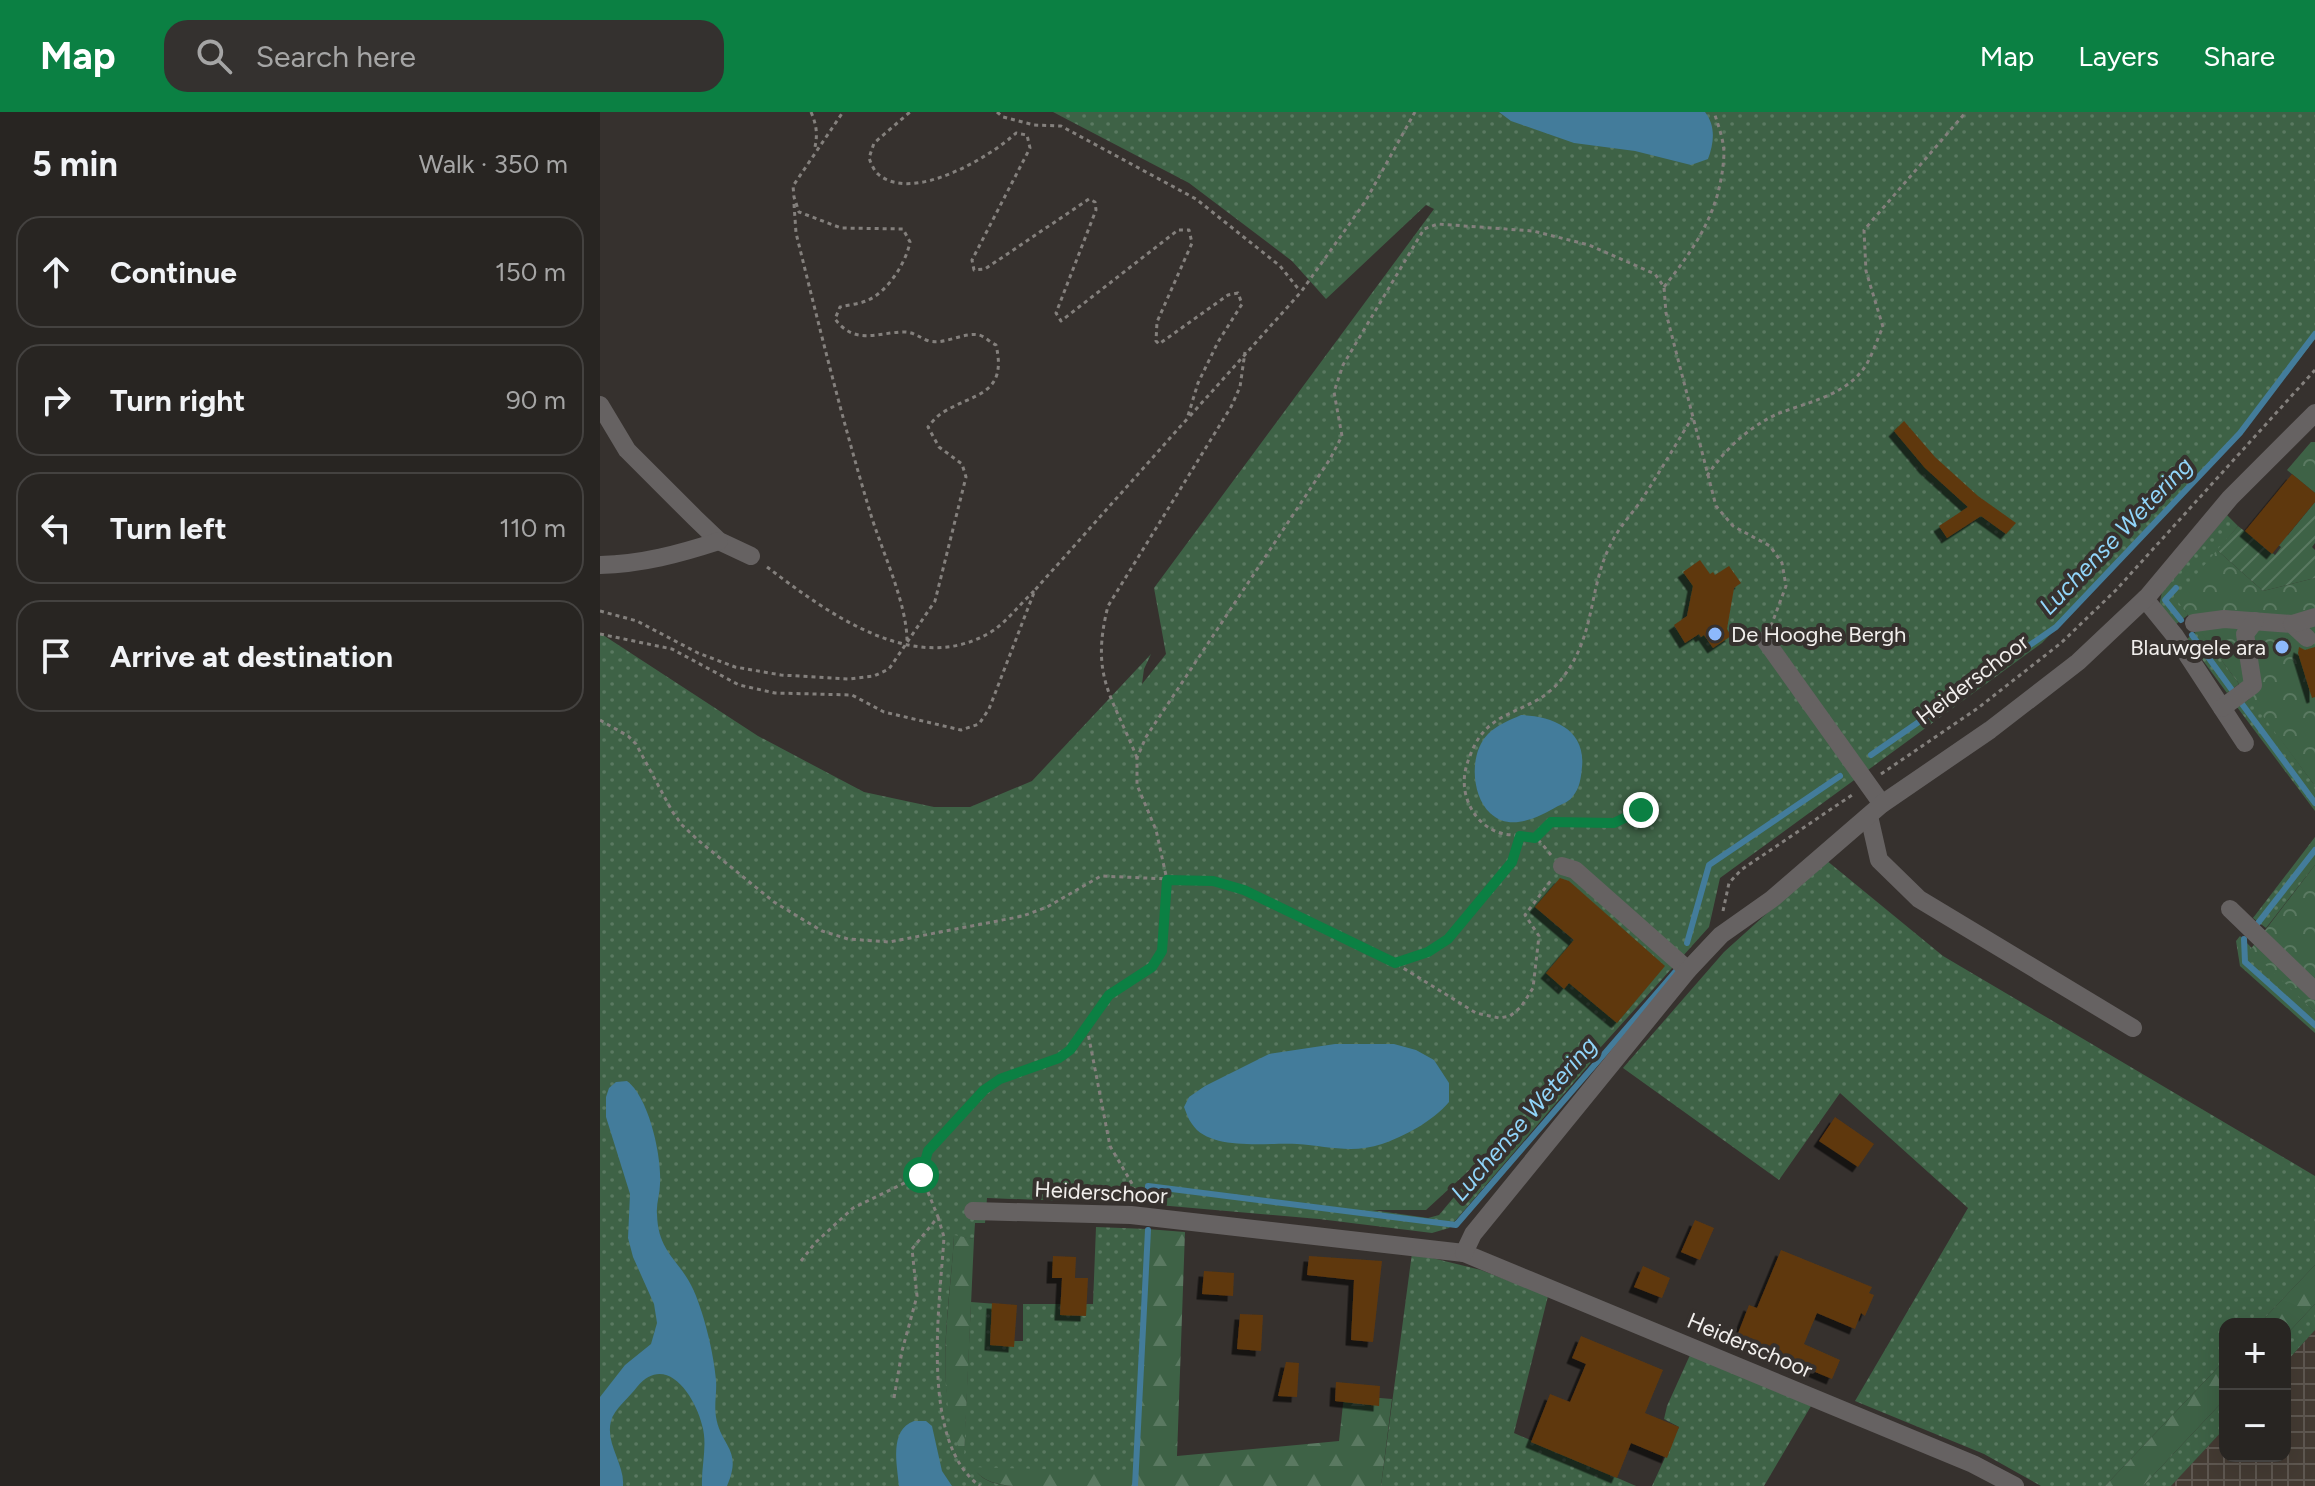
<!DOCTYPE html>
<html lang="en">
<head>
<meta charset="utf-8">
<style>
  :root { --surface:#282522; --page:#34312f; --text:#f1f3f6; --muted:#a5a5a5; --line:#444240; --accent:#0b8043 }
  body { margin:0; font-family:Figtree,sans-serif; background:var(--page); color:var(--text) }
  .controls { position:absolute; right:24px; bottom:24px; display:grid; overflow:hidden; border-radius:16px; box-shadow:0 8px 32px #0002 }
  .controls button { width:72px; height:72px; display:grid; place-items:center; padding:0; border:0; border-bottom:2px solid var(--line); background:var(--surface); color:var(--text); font:40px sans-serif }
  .stop { position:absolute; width:24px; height:24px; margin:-18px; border:6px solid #0b8043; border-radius:50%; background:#fff }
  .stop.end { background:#0b8043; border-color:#fff; box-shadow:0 2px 8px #0008 }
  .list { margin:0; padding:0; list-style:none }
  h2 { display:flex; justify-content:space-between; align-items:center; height:104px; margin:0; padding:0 32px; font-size:34px }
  h2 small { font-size:26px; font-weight:400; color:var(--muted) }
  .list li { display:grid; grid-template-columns:52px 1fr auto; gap:24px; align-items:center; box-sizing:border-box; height:112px; margin:0 16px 16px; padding:0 16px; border:2px solid var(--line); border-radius:24px }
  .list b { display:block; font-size:30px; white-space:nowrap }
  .list em { font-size:26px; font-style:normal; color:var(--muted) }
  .icon { flex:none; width:44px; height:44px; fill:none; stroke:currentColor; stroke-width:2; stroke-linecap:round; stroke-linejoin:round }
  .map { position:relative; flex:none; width:1715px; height:1374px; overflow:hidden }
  header { display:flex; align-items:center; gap:48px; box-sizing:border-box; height:112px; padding:0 40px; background:var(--accent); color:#fff }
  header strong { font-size:38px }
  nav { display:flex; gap:44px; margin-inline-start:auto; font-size:28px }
  .search { width:560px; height:72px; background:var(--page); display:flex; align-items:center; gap:20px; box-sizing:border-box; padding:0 28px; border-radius:24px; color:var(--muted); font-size:30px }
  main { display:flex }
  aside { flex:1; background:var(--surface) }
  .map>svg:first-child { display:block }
  .industrial { fill:url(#industrial-grid) }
  .grass { fill:url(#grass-dots); fill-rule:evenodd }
  .forest { fill:url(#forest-firs) }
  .park { fill:url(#park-crowns) }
  .garden { fill:url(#garden-furrows) }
  .water { fill:#437c9b }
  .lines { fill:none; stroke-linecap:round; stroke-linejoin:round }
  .stream { stroke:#437c9b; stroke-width:6 }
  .building { fill:#5f380f; filter:url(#shadow) }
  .path { stroke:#84807d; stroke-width:3; stroke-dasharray:4 4; stroke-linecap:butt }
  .minor { stroke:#666262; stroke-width:18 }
  .route { stroke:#0b8043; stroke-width:10 }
  .poi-dot { fill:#8db9fc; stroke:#36312e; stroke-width:3 }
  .labels { text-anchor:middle; stroke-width:8; stroke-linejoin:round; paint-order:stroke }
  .poi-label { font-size:22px; fill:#f1eeec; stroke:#36312e; text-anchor:start }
  .street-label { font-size:22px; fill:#f1eeec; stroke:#36312e }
  .water-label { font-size:24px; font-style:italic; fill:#91d4f9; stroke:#36312e }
</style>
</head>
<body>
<header>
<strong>Map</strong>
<div class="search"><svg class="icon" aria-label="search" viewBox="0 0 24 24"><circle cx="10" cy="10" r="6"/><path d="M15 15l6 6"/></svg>Search here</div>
<nav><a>Map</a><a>Layers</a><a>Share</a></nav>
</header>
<main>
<aside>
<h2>5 min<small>Walk · 350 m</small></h2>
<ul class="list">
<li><svg class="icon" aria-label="ahead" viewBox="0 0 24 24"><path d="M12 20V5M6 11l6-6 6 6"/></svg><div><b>Continue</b></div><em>150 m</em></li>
<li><svg class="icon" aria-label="right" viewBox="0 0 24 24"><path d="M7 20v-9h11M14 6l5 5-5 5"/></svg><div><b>Turn right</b></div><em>90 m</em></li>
<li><svg class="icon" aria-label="left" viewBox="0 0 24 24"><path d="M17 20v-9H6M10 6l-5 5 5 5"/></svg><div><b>Turn left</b></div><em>110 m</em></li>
<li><svg class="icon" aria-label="arrive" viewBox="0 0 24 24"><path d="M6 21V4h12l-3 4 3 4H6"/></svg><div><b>Arrive at destination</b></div></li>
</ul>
</aside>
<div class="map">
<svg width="1715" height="1374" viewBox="0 0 1715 1374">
  <defs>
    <pattern id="industrial-grid" width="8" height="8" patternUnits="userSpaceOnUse" patternTransform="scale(2)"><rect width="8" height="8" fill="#443b33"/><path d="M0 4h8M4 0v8" fill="none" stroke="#5f5851"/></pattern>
    <pattern id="grass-dots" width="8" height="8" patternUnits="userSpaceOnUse" patternTransform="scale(2)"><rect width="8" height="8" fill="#3e6246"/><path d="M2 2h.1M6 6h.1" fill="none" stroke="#5a7961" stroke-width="1.8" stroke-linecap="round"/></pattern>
    <pattern id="forest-firs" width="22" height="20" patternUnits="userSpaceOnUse" patternTransform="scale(2)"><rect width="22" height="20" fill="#3e6246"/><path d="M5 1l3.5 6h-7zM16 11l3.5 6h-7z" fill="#5a7961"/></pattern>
    <pattern id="park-crowns" width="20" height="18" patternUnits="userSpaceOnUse" patternTransform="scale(2)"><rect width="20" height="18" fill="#3e6246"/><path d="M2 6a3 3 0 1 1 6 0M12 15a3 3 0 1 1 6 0" fill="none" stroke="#5a7961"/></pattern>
    <pattern id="garden-furrows" width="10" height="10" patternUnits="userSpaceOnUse" patternTransform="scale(2)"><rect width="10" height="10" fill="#3e6246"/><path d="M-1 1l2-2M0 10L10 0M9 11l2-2" fill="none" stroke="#5a7961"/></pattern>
    <filter id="shadow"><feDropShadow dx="-5.5" dy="5.5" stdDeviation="0" flood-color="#0009"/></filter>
  </defs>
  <rect width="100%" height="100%" fill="#36312e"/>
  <!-- industrial -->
  <path class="industrial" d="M1715,1218V1374H1571L1625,1316V1344H1685V1251Z"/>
  <!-- grass -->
  <g class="grass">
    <path d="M453,0H1715V227L1638,326L1442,531L1120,766L1109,815L991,946L993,948L849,1116L832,1121L719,1107L547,1092L387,1086L385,1111H375L374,1127L354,1124C351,1189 331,1281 364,1337L371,1190L397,1192V1229H423V1192H493L496,1115L547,1117L536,1361L374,1356C382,1370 398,1373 414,1374H0V521L158,624L264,680L334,695H370L432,669L551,542L544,557L542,572L566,542L554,476L834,97L826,93L726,187L692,149L589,71ZM900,1030L839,1103L828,1106L772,1098H826Z"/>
    <path d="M1627,403L1638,414L1577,487L1588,503L1575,513L1559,494L1562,480Z"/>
    <path d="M1599,517L1639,572L1627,581L1587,527Z"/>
    <path d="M1651,586L1715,674V699L1637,595Z"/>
    <path d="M1715,725V753L1666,816L1653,806Z"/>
    <path d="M1226,748L1343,844L1715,1064V1153L1659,1212H1625V1248L1505,1374H1441L1384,1342L1255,1289L1368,1096L1240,981L1179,1068L1023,956L1124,840Z"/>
    <path d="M1640,824L1715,900V921L1640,854L1636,829Z"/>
    <path d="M812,1141L881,1158L948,1184L914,1321L1036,1374H781Z"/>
    <path d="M1715,1192V1218L1685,1251V1224Z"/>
    <path d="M1090,1243L1211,1294L1164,1374H1052L1079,1315L1064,1307L1067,1294Z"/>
    <path d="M1625,1287V1316L1571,1374H1543Z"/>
  </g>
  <!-- forest -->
  <g class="forest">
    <path d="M547,1117L585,1120L577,1344L739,1329L744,1283L792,1287L781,1374H414C397,1373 382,1369 372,1355L536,1360Z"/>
    <path d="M354,1123L374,1127L364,1346C331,1284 351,1191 354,1123Z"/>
    <path d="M1715,1153V1192L1685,1224V1212H1659Z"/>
    <path d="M1625,1248V1287L1543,1374H1505Z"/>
  </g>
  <!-- park -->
  <g class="park">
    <path d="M1711,330H1715V381L1687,358Z"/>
    <path d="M1617,438L1663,479L1715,466V674L1576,487Z"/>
    <path d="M1715,753V900L1650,838Z"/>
  </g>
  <!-- garden -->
  <path class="garden" d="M1715,390V431L1712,435L1715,438V466L1663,479L1617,438L1638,414L1675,443L1681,435L1672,428L1688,423Z"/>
  <!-- water -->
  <g class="water">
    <path d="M899,0H1105C1116,14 1114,31 1108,47L1091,53L1035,39L974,31L911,9Z"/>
    <path d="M921,603C952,604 986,617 982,655C981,665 980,676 973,684C970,689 963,692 958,694C937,706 910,720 890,701C871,683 869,641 888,622C897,613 910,608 921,603Z"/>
    <path d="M735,932H794L816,938L834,948L849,971V990C833,1009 805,1024 782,1032C753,1042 726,1034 697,1032C669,1030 610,1040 592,1012C588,1007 586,1000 584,995L589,985L605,974L669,942Z"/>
    <path d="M27,969C49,985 62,1045 60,1072C60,1082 56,1092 57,1102C58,1139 77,1146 91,1173C103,1196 114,1242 116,1268C117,1280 114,1293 116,1305C121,1335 143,1337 127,1374H102C101,1354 108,1333 102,1313C95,1284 66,1240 37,1275C30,1285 14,1297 11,1309C5,1332 25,1352 23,1374H0V1285L25,1253L51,1232L57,1211L54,1192L33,1145L28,1126L30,1082L6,1005V985L9,976L16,970Z"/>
    <path d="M314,1309H326L332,1314L342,1359L352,1374H299C297,1352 289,1318 314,1309Z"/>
  </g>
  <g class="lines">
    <!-- stream -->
    <g class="stream">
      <path d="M1576,476L1565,488L1581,508"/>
      <path d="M1592,523L1632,578"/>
      <path d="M1642,592L1715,691"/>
      <path d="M1271,643L1456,515L1640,321L1715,222"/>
      <path d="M1658,811L1715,738"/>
      <path d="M1644,827L1645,850L1715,913"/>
      <path d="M1087,831L1109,753L1240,664"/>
      <path d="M548,1089V1074L856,1113L1076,859"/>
      <path d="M535,1374L548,1118"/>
    </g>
  </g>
  <!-- building -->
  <g class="building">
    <path d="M1304,309L1335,345L1378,384L1416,411L1406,422L1381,404L1347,426L1339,414L1368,395L1325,356L1294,319Z"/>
    <path d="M1692,362L1715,381V390L1672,442L1645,419Z"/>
    <path d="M1100,448L1110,462L1113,460L1115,463L1129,454L1141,471L1134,476L1127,517L1131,524L1113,536L1104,523L1101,525L1099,522L1085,531L1074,513L1087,504L1093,474L1083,460Z"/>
    <path d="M1699,535L1705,538L1715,535V585L1712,586L1698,541Z"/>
    <path d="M960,766L969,769L1065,854L1017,911L969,871L964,877L946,861L974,828L935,795Z"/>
    <path d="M1235,1005L1274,1032L1258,1055L1219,1029Z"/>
    <path d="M1095,1108L1114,1116L1100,1148L1081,1140Z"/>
    <path d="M1181,1138L1272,1175L1269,1181L1274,1183L1265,1204L1261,1201L1255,1217L1217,1201L1204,1232L1240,1248L1232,1267L1146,1231L1147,1228L1137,1224L1149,1193L1157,1196Z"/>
    <path d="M453,1144L476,1145L475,1166H488L486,1204L460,1203L462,1166H452Z"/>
    <path d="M709,1144L782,1149L773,1230L751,1228L754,1168L707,1163Z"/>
    <path d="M1043,1154L1070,1166L1062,1186L1034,1175Z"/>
    <path d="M604,1159L634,1161L633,1184L602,1182Z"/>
    <path d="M392,1191L417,1193L414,1235L390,1233Z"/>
    <path d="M640,1202L663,1203L661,1239L637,1237Z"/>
    <path d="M981,1224L1063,1258L1045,1301L1079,1315L1067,1346L1031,1331L1017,1366L931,1330L950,1282L970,1290L986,1252L972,1246Z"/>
    <path d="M686,1250L699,1251L697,1285L678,1284Z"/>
    <path d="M736,1270L780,1274L779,1294L735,1289Z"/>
  </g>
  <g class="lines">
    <!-- path -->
    <g class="path">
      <path d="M211,0C217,14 218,24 214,39"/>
      <path d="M397,0L403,5L434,13L461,14L596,87L680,154L700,179"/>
      <path d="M194,92L196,121C219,214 242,307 270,400C281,437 307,491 307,529"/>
      <path d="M1064,175C1097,133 1121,98 1124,42C1124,28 1118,13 1114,0"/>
      <path d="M590,304L701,180L765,90L815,0"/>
      <path d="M1107,364C1124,338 1149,315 1177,302C1205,291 1240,285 1261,260C1271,249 1276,229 1283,215L1266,159L1264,118L1366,0"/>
      <path d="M167,455C228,501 317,568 394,518C408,508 421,491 434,479"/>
      <path d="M0,499L37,509L98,541L135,555L181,563L249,567L274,564L289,557L335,489L366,365L362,352L339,335L328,315C332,310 337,304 342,301C373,281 408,284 396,233C391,231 384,224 379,223C363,220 345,233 329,229C320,226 314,220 305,220C278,220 255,234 235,207L240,195C248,193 258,192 266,189C287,181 306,151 310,130L303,117L241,116L199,100L194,85L193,74L243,0"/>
      <path d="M0,522L72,537L139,573L175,581L252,583L284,600L361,618L379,612L389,597L435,478L587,307L598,271L618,230L642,192L638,181L628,183L559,232L556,229L557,210L592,131L589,118H578L461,209L456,201L496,98L495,90L489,87L385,157L374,158L372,148L430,36L427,23L416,21C390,45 312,92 278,62C274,59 271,51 269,46L274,31L310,0"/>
      <path d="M0,608L28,624L36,632L72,699L82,713L99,729L174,790L222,819L248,827L289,830L423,804L447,795L501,764L613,769L644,778L795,851L876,901L899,906L910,904L921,895L933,876L939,824L925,803L952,767"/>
      <path d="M537,646C512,583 490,565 508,494L631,295L640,275L645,240"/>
      <path d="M1281,662L1378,596L1461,531L1516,478L1715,258"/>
      <path d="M935,726L951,710L1014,711L1041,698"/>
      <path d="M951,743C946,737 940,728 934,726C925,722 913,724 904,722C883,717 869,700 865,679C863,666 865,656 870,644C888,593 930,605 960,569C998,523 987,474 1013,428C1021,412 1035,399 1044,384C1061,358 1076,332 1092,306"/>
      <path d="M1123,799L1129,771L1141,758L1252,683"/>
      <path d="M797,851L828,840L848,827L912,750L920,724"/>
      <path d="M487,916L510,1034L534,1075L532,1087"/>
      <path d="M338,1105L344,1125C340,1192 319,1330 380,1374"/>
      <path d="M201,1149L215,1131L253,1096L321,1063"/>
      <path d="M294,1286L302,1239L317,1184L312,1137L338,1105L321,1063L328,1039L384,978L400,967L459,946L470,938L509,883L552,855L562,839L567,768L556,718L537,673V646L546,625L730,347L742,324L734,280L743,253L824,117L838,112L933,119L989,133L1055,162L1064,175L1066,201L1116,394L1133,414L1170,434L1182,451L1186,474L1171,514"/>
    </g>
    <!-- minor -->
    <g class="minor">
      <path d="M0,293L27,338L95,406L119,429L151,444"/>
      <path d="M0,453C42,452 79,442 119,429"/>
      <path d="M1545,487L1575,524L1645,631"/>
      <path d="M1594,511L1624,507L1692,512L1707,526"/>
      <path d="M1692,512L1715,505"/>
      <path d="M1165,528L1282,692"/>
      <path d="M1622,596L1653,573L1645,522L1655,509"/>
      <path d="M1269,704L1279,748L1319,787L1533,916"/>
      <path d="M962,754L975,758L1088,858"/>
      <path d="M1630,797L1715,879"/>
      <path d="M373,1099L531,1103L864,1141L1373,1352L1415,1374"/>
      <path d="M864,1141L873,1122L1088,858L1121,823L1172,787L1282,692L1390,618L1478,550L1548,484L1630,386L1715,301"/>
    </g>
  </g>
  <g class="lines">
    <!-- route -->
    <path class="route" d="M321,1063L328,1039L384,978L400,967L459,946L470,938L509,883L552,855L562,839L567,768L613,769L644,778L795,851L828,840L848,827L912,750L920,724L935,726L951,710L1014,711L1041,698"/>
  </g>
  <!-- markers -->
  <g class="poi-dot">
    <circle cx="1115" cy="522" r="8"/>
    <circle cx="1682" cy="535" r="8"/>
  </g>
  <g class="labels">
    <!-- poi labels -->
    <g class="poi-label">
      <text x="1131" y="530">De Hooghe Bergh</text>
      <text x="1666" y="543" text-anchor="end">Blauwgele ara</text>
    </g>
    <!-- street labels -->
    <g class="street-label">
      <text transform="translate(1372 567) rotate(-37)" y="8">Heiderschoor</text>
      <text transform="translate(501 1080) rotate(3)" y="8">Heiderschoor</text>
      <text transform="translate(1150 1233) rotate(23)" y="8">Heiderschoor</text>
    </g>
    <!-- water labels -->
    <g class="water-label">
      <text transform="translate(1516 424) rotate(-46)" y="8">Luchense Wetering</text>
      <text transform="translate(924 1007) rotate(-49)" y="8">Luchense Wetering</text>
    </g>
  </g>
</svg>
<div class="controls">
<button>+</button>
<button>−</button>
</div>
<div class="stop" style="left:321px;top:1063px"></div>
<div class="stop end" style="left:1041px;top:698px"></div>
</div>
</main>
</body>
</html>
